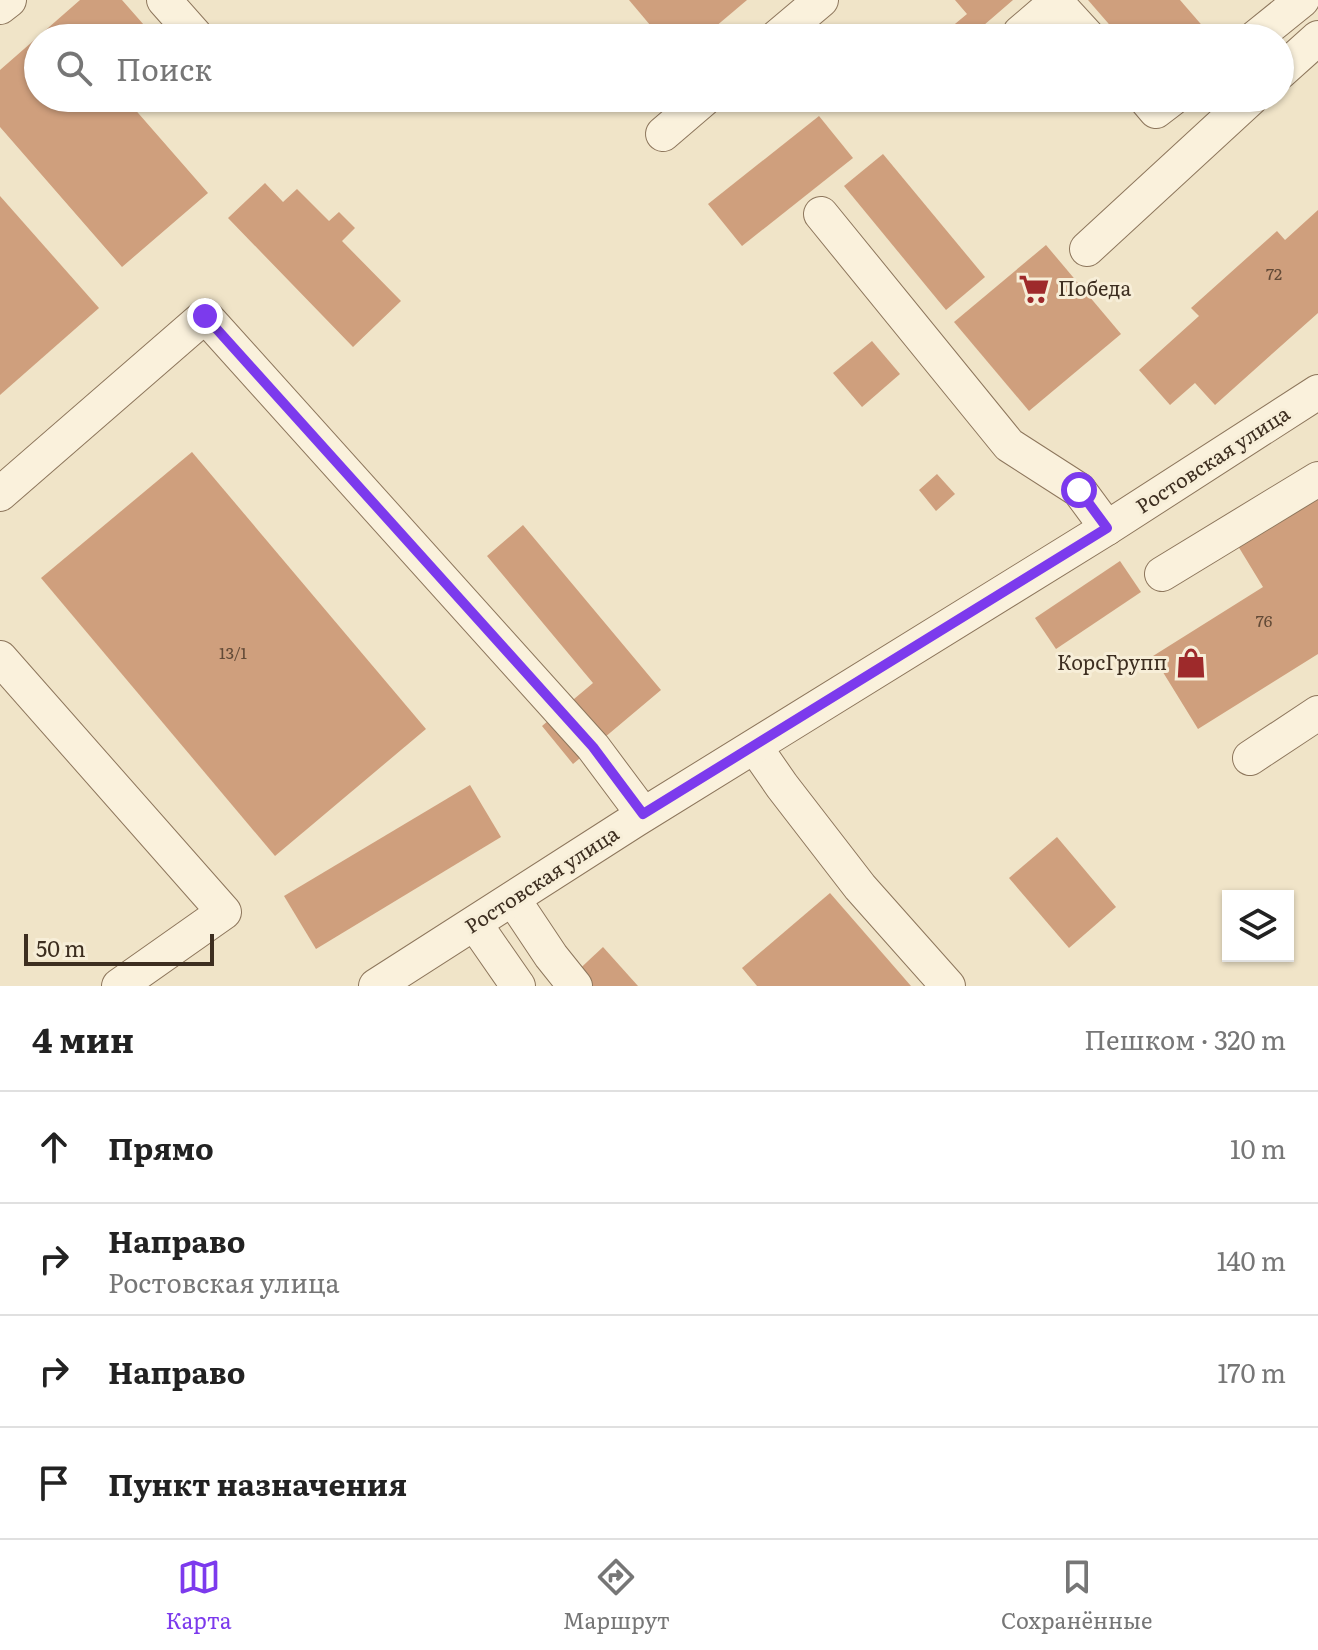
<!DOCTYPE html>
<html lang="ru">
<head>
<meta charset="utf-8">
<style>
  :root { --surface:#fff; --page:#f2f2f2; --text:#222; --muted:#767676; --line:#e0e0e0; --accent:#7c3aed }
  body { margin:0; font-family:Literata,serif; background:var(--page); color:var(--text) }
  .controls { position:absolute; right:24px; bottom:24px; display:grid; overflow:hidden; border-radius:0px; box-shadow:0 2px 6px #0004 }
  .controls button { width:72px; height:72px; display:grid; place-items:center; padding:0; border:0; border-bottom:2px solid var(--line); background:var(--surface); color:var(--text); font:40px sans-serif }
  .scale { position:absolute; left:24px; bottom:20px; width:190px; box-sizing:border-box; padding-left:8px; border:4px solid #3d2e20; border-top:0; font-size:22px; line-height:28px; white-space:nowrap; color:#3d2e20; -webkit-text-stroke:6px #f7eed8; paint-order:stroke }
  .stop { position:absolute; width:24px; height:24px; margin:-18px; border:6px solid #7c3aed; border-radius:50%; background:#fff }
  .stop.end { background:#7c3aed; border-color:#fff; box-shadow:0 2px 8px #0008 }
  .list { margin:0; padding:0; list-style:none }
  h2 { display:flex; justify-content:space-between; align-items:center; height:104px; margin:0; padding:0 32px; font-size:34px }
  h2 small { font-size:26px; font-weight:400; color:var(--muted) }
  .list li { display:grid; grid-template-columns:52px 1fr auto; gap:24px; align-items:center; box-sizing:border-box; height:112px; padding:0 32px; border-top:2px solid var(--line) }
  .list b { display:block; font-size:30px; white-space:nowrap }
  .list p { margin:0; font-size:26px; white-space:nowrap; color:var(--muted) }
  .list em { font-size:26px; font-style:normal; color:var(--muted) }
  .icon { flex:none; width:44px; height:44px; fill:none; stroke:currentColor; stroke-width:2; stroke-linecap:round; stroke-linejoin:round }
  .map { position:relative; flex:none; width:1318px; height:986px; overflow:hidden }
  .search { position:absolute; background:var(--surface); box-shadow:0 2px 6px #0004; left:24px; right:24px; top:24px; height:88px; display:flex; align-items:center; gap:20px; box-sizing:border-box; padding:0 28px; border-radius:44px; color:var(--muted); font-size:30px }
  .sheet { height:552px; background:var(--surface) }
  nav { display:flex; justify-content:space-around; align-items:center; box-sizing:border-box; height:112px; border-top:2px solid var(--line); background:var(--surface); font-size:22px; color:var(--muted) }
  nav a { display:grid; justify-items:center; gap:4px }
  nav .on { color:var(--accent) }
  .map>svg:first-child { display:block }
  .building { fill:#cf9f7d }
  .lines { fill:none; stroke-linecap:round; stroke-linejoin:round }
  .minor-casing { stroke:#8d765c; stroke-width:36 }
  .minor { stroke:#faf1dc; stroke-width:34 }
  .route { stroke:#7c3aed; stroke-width:10 }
  .labels { text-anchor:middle; stroke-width:6; stroke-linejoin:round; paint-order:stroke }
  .number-label { font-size:16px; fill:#624a37 }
  .poi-label { font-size:20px; fill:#3d2e20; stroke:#f7eed8; text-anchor:start }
  .street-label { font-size:20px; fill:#3d2e20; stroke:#f7eed8 }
</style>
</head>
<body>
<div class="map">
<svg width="1318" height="986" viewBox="0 0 1318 986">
  <rect width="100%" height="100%" fill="#f0e4c8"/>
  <!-- building -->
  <g class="building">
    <path d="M80,0H122L151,33L145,38H38V98H125L208,193L122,267L0,127V70Z"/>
    <path d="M629,0H747L702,38H661Z"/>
    <path d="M955,0H1013L969,38H938L967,14Z"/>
    <path d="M1088,0H1180L1206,30L1196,38H1121Z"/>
    <path d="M881,98H898L889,106Z"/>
    <path d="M819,116L853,158L742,246L708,204Z"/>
    <path d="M883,154L985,277L946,310L844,186Z"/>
    <path d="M265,183L283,202L297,189L329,221L339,212L355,228L342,241L401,301L353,347L228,218Z"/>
    <path d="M0,196L99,308L0,395Z"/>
    <path d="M1318,210V313L1215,405L1195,383L1170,405L1139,370L1199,316L1191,308L1277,231L1285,240Z"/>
    <path d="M1046,245L1121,334L1029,411L954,322Z"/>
    <path d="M872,341L900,374L862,407L833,373Z"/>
    <path d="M192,452L426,729L275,856L41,578Z"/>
    <path d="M937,474L955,494L936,511L919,490Z"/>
    <path d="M1318,496V654L1198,729L1153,656L1263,587L1238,546Z"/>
    <path d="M523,525L661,690L573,764L542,726L593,683L487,556Z"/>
    <path d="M1120,561L1141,592L1056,649L1035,618Z"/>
    <path d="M470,785L501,837L316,949L284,896Z"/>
    <path d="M1057,837L1116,907L1069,948L1009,878Z"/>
    <path d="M830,893L911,986H757L742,968Z"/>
    <path d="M603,947L638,986H579L571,977Z"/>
  </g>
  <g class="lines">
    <!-- minor casing -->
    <g class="minor-casing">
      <g id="minor">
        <path d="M164,0L195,35"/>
        <path d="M0,7L9,0"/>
        <path d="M1020,33L1056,2L1089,38"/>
        <path d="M776,38L821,0"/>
        <path d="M1255,38L1302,0"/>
        <path d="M1280,72L1318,38"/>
        <path d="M1145,98L1156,111L1173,98"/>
        <path d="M663,134L705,98"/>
        <path d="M821,214L1009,445L1079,490L1107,528"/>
        <path d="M1087,249L1251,98"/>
        <path d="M0,494L205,316L593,747L643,814"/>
        <path d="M1162,574L1318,479"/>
        <path d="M0,658L224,912L119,986"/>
        <path d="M755,747L782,786L860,887L948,986"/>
        <path d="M1250,758L1318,713"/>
        <path d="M513,899L551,956L575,986"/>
        <path d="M475,924L518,986"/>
        <path d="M376,986L635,820L1107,528L1318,392"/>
      </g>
    </g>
    <!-- minor -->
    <use href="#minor" class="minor"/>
  </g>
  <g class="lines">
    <!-- route -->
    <path class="route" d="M205,316L593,747L643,814L1107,528L1079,490"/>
  </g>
  <!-- icons -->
  <defs>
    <g id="supermarket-bare" transform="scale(2.4)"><path d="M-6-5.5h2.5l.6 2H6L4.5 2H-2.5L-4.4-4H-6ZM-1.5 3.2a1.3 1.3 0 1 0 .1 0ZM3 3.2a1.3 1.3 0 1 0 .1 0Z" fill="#9e2a2b" stroke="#f7eed8" stroke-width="2.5" paint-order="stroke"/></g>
    <g id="shop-bare" transform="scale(2.4)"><path d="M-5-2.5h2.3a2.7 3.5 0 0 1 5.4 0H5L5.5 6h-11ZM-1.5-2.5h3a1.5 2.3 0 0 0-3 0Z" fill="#9e2a2b" stroke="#f7eed8" stroke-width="2.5" paint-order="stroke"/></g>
  </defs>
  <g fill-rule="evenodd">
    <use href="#supermarket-bare" x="1034" y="289"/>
    <use href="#shop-bare" x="1191" y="663"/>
  </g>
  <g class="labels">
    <!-- number labels -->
    <g class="number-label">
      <text x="1274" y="280">72</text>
      <text x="1264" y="627">76</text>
      <text x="233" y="659">13/1</text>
    </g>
    <!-- poi labels -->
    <g class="poi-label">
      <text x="1058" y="296">Победа</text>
      <text x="1167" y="670" text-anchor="end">КорсГрупп</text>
    </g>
    <!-- street labels -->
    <g class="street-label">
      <text transform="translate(1213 460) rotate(-33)" y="7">Ростовская улица</text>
      <text transform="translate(542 880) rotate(-33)" y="7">Ростовская улица</text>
    </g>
  </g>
</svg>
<div class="controls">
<button><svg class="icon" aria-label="layers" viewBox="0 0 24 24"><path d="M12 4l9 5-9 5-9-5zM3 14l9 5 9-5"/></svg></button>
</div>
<div class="scale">50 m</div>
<div class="stop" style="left:1079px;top:490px"></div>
<div class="stop end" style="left:205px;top:316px"></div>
<div class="search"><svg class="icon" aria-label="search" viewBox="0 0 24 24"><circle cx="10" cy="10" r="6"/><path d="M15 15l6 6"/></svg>Поиск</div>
</div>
<section class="sheet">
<h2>4 мин<small>Пешком · 320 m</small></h2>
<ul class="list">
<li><svg class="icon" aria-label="ahead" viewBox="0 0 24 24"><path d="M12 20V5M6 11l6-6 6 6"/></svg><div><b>Прямо</b></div><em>10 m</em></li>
<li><svg class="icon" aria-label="right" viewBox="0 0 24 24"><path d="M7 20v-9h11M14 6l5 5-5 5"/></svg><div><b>Направо</b><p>Ростовская улица</p></div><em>140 m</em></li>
<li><svg class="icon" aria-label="right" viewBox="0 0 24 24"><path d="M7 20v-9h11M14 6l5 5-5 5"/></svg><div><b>Направо</b></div><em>170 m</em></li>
<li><svg class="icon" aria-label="arrive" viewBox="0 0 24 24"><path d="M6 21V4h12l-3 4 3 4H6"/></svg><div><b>Пункт назначения</b></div></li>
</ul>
</section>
<nav>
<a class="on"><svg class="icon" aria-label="map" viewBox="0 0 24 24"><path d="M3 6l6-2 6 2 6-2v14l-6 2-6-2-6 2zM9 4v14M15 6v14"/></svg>Карта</a>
<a><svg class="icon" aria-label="directions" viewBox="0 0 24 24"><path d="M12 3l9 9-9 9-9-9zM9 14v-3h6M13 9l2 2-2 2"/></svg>Маршрут</a>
<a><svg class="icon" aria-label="saved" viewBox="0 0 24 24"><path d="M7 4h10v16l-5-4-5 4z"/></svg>Сохранённые</a>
</nav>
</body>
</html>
